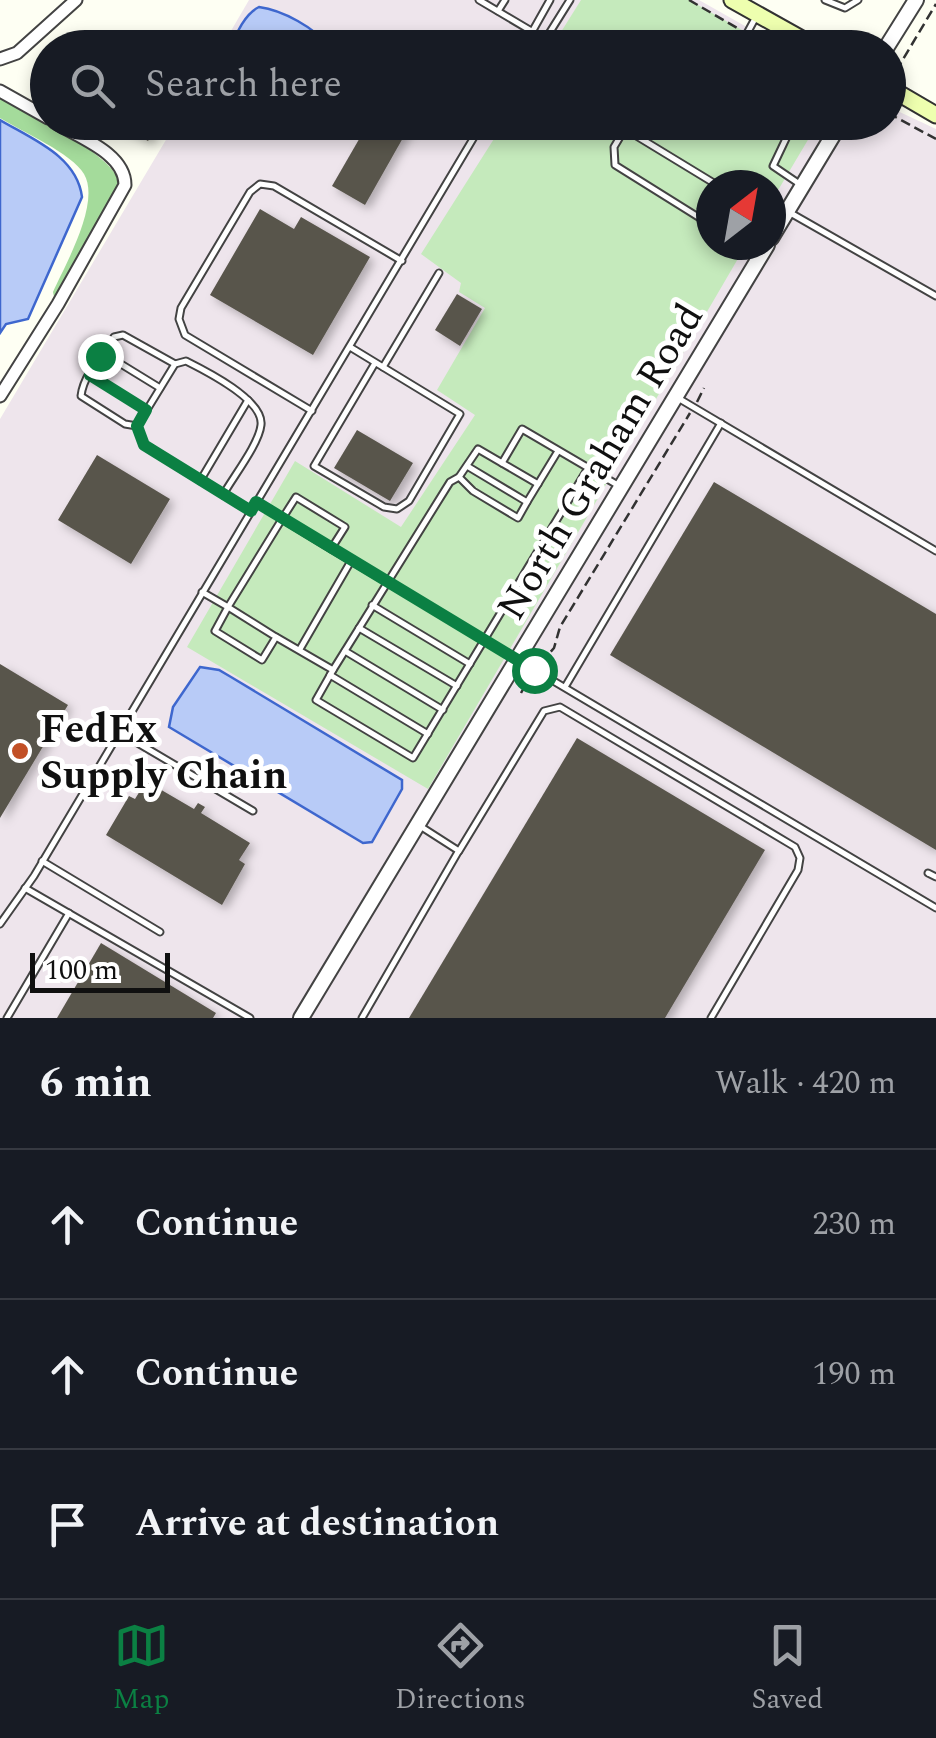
<!DOCTYPE html>
<html lang="en">
<head>
<meta charset="utf-8">
<style>
  :root { --surface:#171b24; --page:#20242c; --text:#f1f3f6; --muted:#9ea1a6; --line:#363941; --accent:#0b8043 }
  body { margin:0; font-family:Spectral,serif; background:var(--page); color:var(--text) }
  .compass { position:absolute; left:696px; top:170px; width:90px; height:90px; border-radius:50%; background:var(--surface); box-shadow:0 5px 15px #0003; rotate:31deg }
  .scale { position:absolute; left:30px; bottom:25px; width:140px; box-sizing:border-box; padding-left:10px; border:5px solid #101010; border-top:0; font-size:28px; line-height:35px; white-space:nowrap; color:#101010; -webkit-text-stroke:8px #fff; paint-order:stroke }
  .stop { position:absolute; width:30px; height:30px; margin:-22px; border:8px solid #0b8043; border-radius:50%; background:#fff }
  .stop.end { background:#0b8043; border-color:#fff; box-shadow:0 2px 10px #0008 }
  .list { margin:0; padding:0; list-style:none }
  h2 { display:flex; justify-content:space-between; align-items:center; height:130px; margin:0; padding:0 40px; font-size:42px }
  h2 small { font-size:32px; font-weight:400; color:var(--muted) }
  .list li { display:grid; grid-template-columns:65px 1fr auto; gap:30px; align-items:center; box-sizing:border-box; height:150px; padding:0 40px; border-top:2px solid var(--line) }
  .list b { display:block; font-size:38px; white-space:nowrap }
  .list em { font-size:32px; font-style:normal; color:var(--muted) }
  .icon { flex:none; width:55px; height:55px; fill:none; stroke:currentColor; stroke-width:2; stroke-linecap:round; stroke-linejoin:round }
  .map { position:relative; flex:none; width:936px; height:1018px; overflow:hidden }
  .search { position:absolute; background:var(--surface); box-shadow:0 5px 15px #0003; left:30px; right:30px; top:30px; height:110px; display:flex; align-items:center; gap:25px; box-sizing:border-box; padding:0 35px; border-radius:55px; color:var(--muted); font-size:38px }
  .sheet { height:580px; background:var(--surface) }
  nav { display:flex; justify-content:space-around; align-items:center; box-sizing:border-box; height:140px; border-top:2px solid var(--line); background:var(--surface); font-size:28px; color:var(--muted) }
  nav a { display:grid; justify-items:center; gap:5px }
  nav .on { color:var(--accent) }
  .map>svg:first-child { display:block }
  .industrial { fill:#eee5ec; fill-rule:evenodd }
  .green { fill:#c5eabc }
  .forest { fill:#a4db9b }
  .water { fill:#b8cbf7; stroke:#3e67ce; stroke-width:2.5 }
  .building { fill:#59554c; filter:url(#shadow) }
  .lines { fill:none; stroke-linecap:round; stroke-linejoin:round }
  .service-casing { stroke:#434343; stroke-width:9 }
  .minor-casing { stroke:#434343; stroke-width:15 }
  .tertiary-casing { stroke:#434343; stroke-width:18 }
  .secondary-casing { stroke:#323232; stroke-width:19 }
  .path { stroke:#323232; stroke-width:2.5; stroke-dasharray:10 5; stroke-linecap:butt }
  .service { stroke:#fff; stroke-width:5 }
  .minor { stroke:#fff; stroke-width:11 }
  .tertiary { stroke:#fff; stroke-width:14 }
  .secondary { stroke:#eeffaf; stroke-width:15 }
  .route { stroke:#0b8043; stroke-width:12 }
  .poi-dot { fill:#c25026; stroke:#fff; stroke-width:4 }
  .labels { text-anchor:middle; stroke-width:10; stroke-linejoin:round; paint-order:stroke }
  .street-label { font-size:40px; fill:#101010; stroke:#fff }
  .poi-label { font-size:40px; font-weight:bold; fill:#101010; stroke:#fff; text-anchor:start }
</style>
</head>
<body>
<div class="map">
<svg width="936" height="1018" viewBox="0 0 936 1018">
  <defs>
    <filter id="shadow"><feDropShadow dx="4.5" dy="4.5" stdDeviation="5" flood-color="#0004"/></filter>
  </defs>
  <rect width="100%" height="100%" fill="#fefff3"/>
  <!-- industrial -->
  <g class="industrial">
    <path d="M249,0H699L782,47L221,48Z"/>
    <path d="M889,107L936,129V1018H0V419L176,123L888,122ZM711,185H771V245H711Z"/>
  </g>
  <!-- green -->
  <g class="green">
    <path d="M581,0H689L772,47L551,48Z"/>
    <path d="M504,123H818L771,202V185H711V245H746L428,789L187,647L295,461L401,527L475,415L437,390L485,308L459,292L461,283L421,254Z"/>
  </g>
  <!-- forest -->
  <path class="forest" d="M0,98C27,114 119,156 120,186L54,297L53,292C65,265 101,203 84,174C73,154 21,131 0,118Z"/>
  <!-- water -->
  <g class="water">
    <path d="M259,7C282,10 316,28 329,47H232C236,33 245,14 259,7Z"/>
    <path d="M0,120C32,139 77,156 82,197L28,319L6,324L0,333Z"/>
    <path d="M200,667L219,670L231,677L402,780V789L372,842L363,843L169,727L173,707Z"/>
  </g>
  <!-- building -->
  <g class="building">
    <path d="M122,122H142L155,131L148,141L120,126Z"/>
    <path d="M369,122H412L365,205L332,186Z"/>
    <path d="M260,209L294,229L301,217L370,257L313,355L210,295Z"/>
    <path d="M457,294L482,309L460,346L435,330Z"/>
    <path d="M357,430L413,463L390,501L334,468Z"/>
    <path d="M97,455L170,499L131,564L58,520Z"/>
    <path d="M714,482L936,614V850L610,655Z"/>
    <path d="M0,664L68,705L0,818Z"/>
    <path d="M577,738L765,850L665,1018H409Z"/>
    <path d="M146,781L194,809L198,803L205,807L201,813L250,843L239,860L245,864L222,905L106,835L129,796L135,799Z"/>
    <path d="M101,943L216,1013L213,1018H57Z"/>
  </g>
  <g class="lines">
    <!-- service casing -->
    <g class="service-casing">
      <g id="service">
        <path d="M479,0L560,48"/>
        <path d="M825,0L845,8L858,0"/>
        <path d="M498,11L505,0"/>
        <path d="M523,48L550,0"/>
        <path d="M540,48L570,0"/>
        <path d="M739,48L757,15"/>
        <path d="M629,122L614,147L615,165L711,225"/>
        <path d="M785,122L792,126L773,166L801,185"/>
        <path d="M625,129L717,185"/>
        <path d="M771,206L787,211L936,296"/>
        <path d="M744,245L759,254"/>
        <path d="M350,347L460,414L409,501L397,509L384,507L314,466L375,363"/>
        <path d="M103,353L160,388"/>
        <path d="M383,367L439,273"/>
        <path d="M89,375L146,410"/>
        <path d="M678,398L936,551"/>
        <path d="M312,411L185,335L179,319L181,308L250,192L260,184L274,186L402,261"/>
        <path d="M137,426L125,424L81,396C83,376 102,354 114,337L123,335L175,364"/>
        <path d="M502,463L538,484"/>
        <path d="M467,466L527,502L558,451"/>
        <path d="M459,477L473,491L518,518L527,502"/>
        <path d="M200,481L248,400"/>
        <path d="M223,495C233,477 259,444 261,425C264,400 206,371 186,361L175,364L137,426L144,445C179,467 215,490 251,511"/>
        <path d="M296,497L345,527L331,549L282,519Z"/>
        <path d="M331,549L936,908"/>
        <path d="M202,592L228,607L282,519L256,502"/>
        <path d="M372,605L470,664"/>
        <path d="M228,607L276,637L262,660L215,631Z"/>
        <path d="M359,628L457,686"/>
        <path d="M276,637L333,670L450,482L459,477L478,449L502,463L522,429L621,487"/>
        <path d="M300,649L351,561"/>
        <path d="M345,651L443,710"/>
        <path d="M333,670L316,700L413,758L588,468"/>
        <path d="M330,675L428,734"/>
        <path d="M565,687L721,423"/>
        <path d="M119,732L253,811"/>
        <path d="M420,826L459,851L544,711L560,707L795,847L800,858L798,870L711,1018"/>
        <path d="M42,861L160,932"/>
        <path d="M928,873L936,877"/>
        <path d="M25,888L250,1018"/>
        <path d="M0,924L34,876L483,122"/>
        <path d="M7,1018L69,913"/>
        <path d="M362,1018L458,852"/>
      </g>
    </g>
    <!-- minor casing -->
    <g class="minor-casing">
      <g id="minor">
        <path d="M0,59L17,53L76,0"/>
        <path d="M0,91L48,118"/>
        <path d="M0,396L58,304L125,185C125,153 78,137 54,122"/>
      </g>
    </g>
    <!-- tertiary casing -->
    <g class="tertiary-casing">
      <g id="tertiary">
        <path d="M886,48L916,0"/>
        <path d="M771,238L841,122"/>
        <path d="M301,1018L767,245"/>
      </g>
    </g>
    <!-- secondary casing -->
    <g class="secondary-casing">
      <g id="secondary">
        <path d="M732,0L818,48"/>
        <path d="M888,87L936,115"/>
      </g>
    </g>
    <!-- path -->
    <g class="path">
      <path d="M689,0L739,29"/>
      <path d="M755,38L772,48"/>
      <path d="M896,71L936,4"/>
      <path d="M888,113L936,139"/>
      <path d="M697,402L704,388"/>
      <path d="M541,663L554,648L560,627L690,413"/>
      <path d="M521,693L530,677"/>
    </g>
    <!-- service -->
    <use href="#service" class="service"/>
    <!-- minor -->
    <use href="#minor" class="minor"/>
    <!-- tertiary -->
    <use href="#tertiary" class="tertiary"/>
    <!-- secondary -->
    <use href="#secondary" class="secondary"/>
  </g>
  <g class="lines">
    <!-- route -->
    <path class="route" d="M100,356L90,375L146,410L137,426L144,445L251,511L256,502L534,670"/>
  </g>
  <!-- markers -->
  <circle class="poi-dot" cx="20" cy="751" r="10"/>
  <g class="labels">
    <!-- street labels -->
    <g class="street-label">
      <text transform="translate(599 461) rotate(-59)" y="14">North Graham Road</text>
    </g>
    <!-- poi labels -->
    <g class="poi-label">
      <text x="40" y="742">FedEx<tspan x="40" dy="46">Supply Chain</tspan></text>
    </g>
  </g>
</svg>
<svg class="compass" viewBox="-18 -18 36 36"><path d="M0-13l5 13h-10z" fill="#e53935"/><path d="M0 13l5-13h-10z" fill="#9ea1a6"/></svg>
<div class="scale">100 m</div>
<div class="stop" style="left:534px;top:670px"></div>
<div class="stop end" style="left:100px;top:356px"></div>
<div class="search"><svg class="icon" aria-label="search" viewBox="0 0 24 24"><circle cx="10" cy="10" r="6"/><path d="M15 15l6 6"/></svg>Search here</div>
</div>
<section class="sheet">
<h2>6 min<small>Walk · 420 m</small></h2>
<ul class="list">
<li><svg class="icon" aria-label="ahead" viewBox="0 0 24 24"><path d="M12 20V5M6 11l6-6 6 6"/></svg><div><b>Continue</b></div><em>230 m</em></li>
<li><svg class="icon" aria-label="ahead" viewBox="0 0 24 24"><path d="M12 20V5M6 11l6-6 6 6"/></svg><div><b>Continue</b></div><em>190 m</em></li>
<li><svg class="icon" aria-label="arrive" viewBox="0 0 24 24"><path d="M6 21V4h12l-3 4 3 4H6"/></svg><div><b>Arrive at destination</b></div></li>
</ul>
</section>
<nav>
<a class="on"><svg class="icon" aria-label="map" viewBox="0 0 24 24"><path d="M3 6l6-2 6 2 6-2v14l-6 2-6-2-6 2zM9 4v14M15 6v14"/></svg>Map</a>
<a><svg class="icon" aria-label="directions" viewBox="0 0 24 24"><path d="M12 3l9 9-9 9-9-9zM9 14v-3h6M13 9l2 2-2 2"/></svg>Directions</a>
<a><svg class="icon" aria-label="saved" viewBox="0 0 24 24"><path d="M7 4h10v16l-5-4-5 4z"/></svg>Saved</a>
</nav>
</body>
</html>
